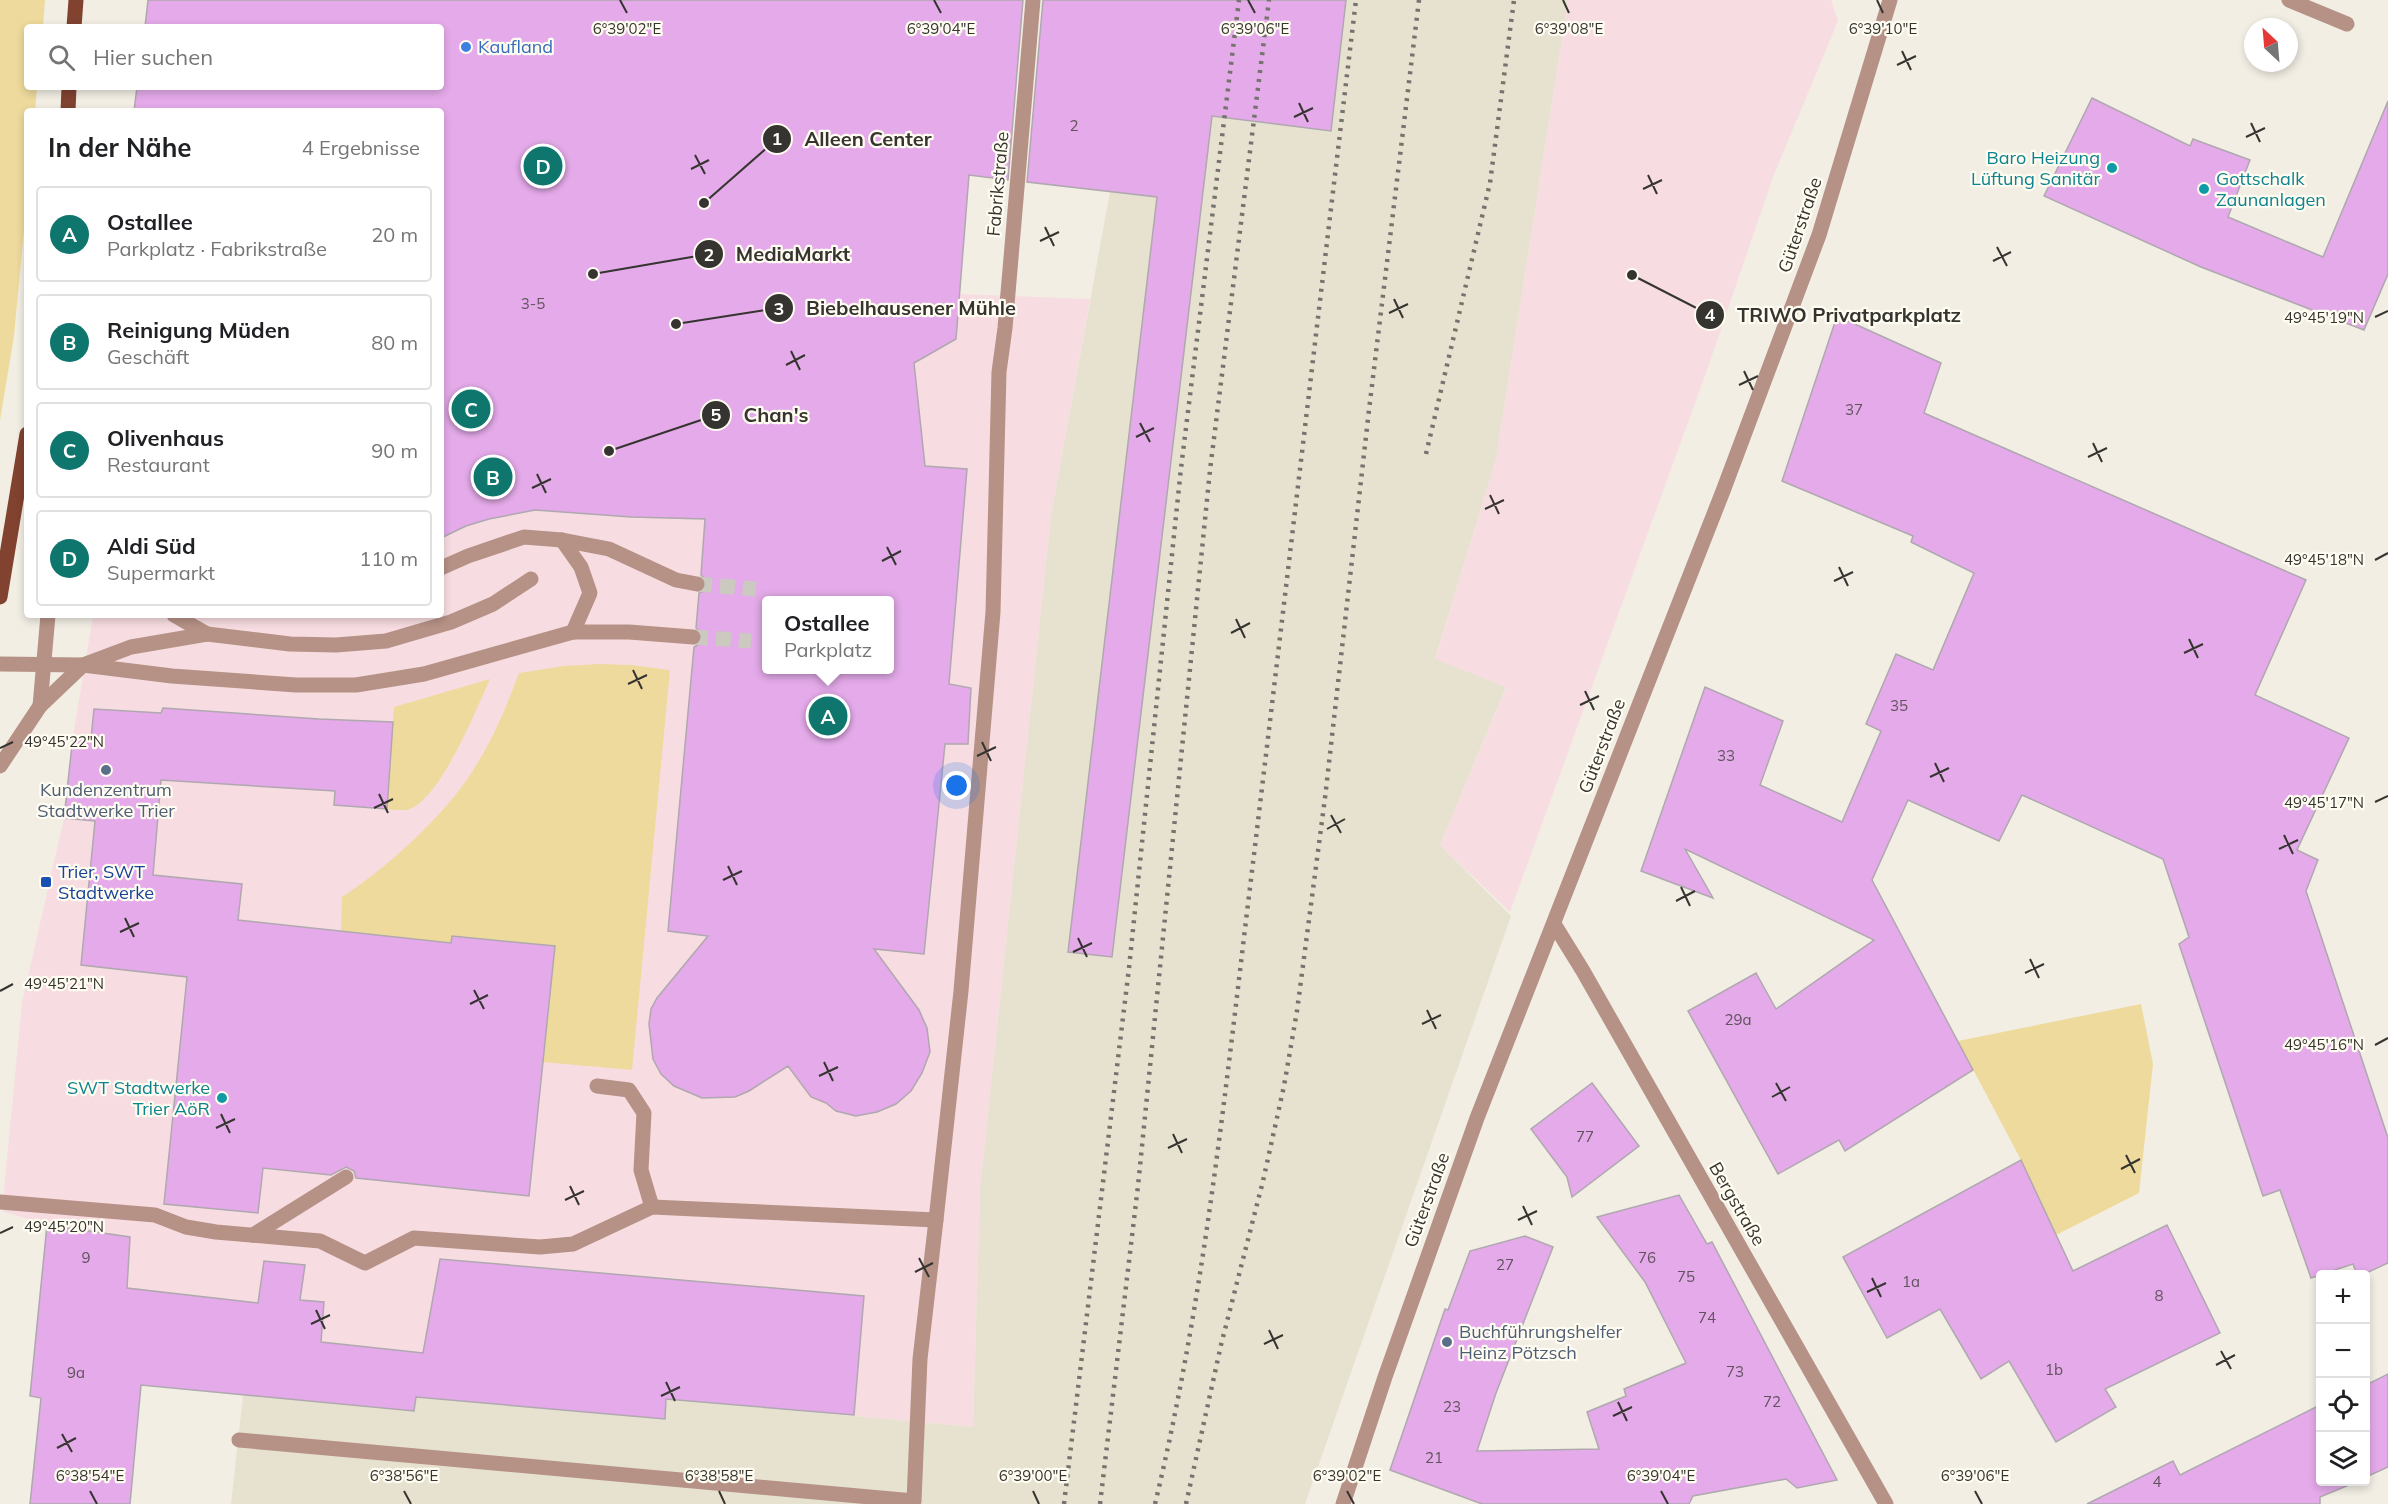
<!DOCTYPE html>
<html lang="de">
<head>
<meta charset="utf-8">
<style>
  :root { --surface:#fff; --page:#f2f2f2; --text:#202124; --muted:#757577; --line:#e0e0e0; --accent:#0f766e }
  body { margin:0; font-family:Mulish,sans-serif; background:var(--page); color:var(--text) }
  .controls { position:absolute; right:18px; bottom:18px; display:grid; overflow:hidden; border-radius:6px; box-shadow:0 3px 9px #0003 }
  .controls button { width:54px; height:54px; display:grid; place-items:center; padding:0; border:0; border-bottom:2px solid var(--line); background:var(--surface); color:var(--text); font:30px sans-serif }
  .compass { position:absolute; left:2244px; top:18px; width:54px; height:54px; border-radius:50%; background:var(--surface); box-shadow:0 3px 9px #0003; rotate:334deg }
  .you { position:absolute; left:957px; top:786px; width:21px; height:21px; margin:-15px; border:4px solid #fff; border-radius:50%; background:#1a73e8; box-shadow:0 0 0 9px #1a73e833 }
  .badge { display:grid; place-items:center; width:39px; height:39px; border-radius:50%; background:var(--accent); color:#fff; font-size:20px; font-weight:700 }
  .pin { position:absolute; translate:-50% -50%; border:3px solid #fff; box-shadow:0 2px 6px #0006 }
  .popup { position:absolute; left:762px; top:596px; width:132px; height:78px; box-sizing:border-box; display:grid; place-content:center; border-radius:6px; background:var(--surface); filter:drop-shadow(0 2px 4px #0005); font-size:20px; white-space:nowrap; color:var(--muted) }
  .popup b { font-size:22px; color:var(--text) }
  .popup::after { content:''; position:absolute; left:50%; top:100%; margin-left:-12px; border:12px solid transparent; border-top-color:var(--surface) }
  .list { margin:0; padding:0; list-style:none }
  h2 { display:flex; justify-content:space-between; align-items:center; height:78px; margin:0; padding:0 24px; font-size:26px }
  h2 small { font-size:20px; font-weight:400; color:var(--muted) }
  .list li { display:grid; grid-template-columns:39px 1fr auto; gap:18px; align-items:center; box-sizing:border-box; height:96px; margin:0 12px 12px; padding:0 12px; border:2px solid var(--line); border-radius:6px }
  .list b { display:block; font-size:22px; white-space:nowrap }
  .list p { margin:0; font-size:20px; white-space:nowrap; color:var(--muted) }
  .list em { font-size:20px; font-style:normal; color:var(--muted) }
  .icon { flex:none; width:33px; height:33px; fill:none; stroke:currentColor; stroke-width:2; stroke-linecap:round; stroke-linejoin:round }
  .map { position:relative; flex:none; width:2388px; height:1504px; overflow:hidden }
  .search { position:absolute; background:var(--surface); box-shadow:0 3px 9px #0003; left:24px; top:24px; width:420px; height:66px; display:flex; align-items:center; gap:15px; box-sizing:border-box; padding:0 21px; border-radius:6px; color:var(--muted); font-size:22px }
  .panel { position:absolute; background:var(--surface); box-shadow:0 3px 9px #0003; left:24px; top:108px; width:420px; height:510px; border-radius:6px }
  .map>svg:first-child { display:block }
  .commercial { fill:#f7dde1; fill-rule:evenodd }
  .built { fill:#e7e2d0 }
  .green { fill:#eeda9d }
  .building { fill:#e4aae9; stroke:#afa8af; stroke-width:1.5; fill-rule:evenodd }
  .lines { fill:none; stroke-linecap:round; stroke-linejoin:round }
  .minor-tunnel { stroke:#ccc9c0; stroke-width:15; stroke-dasharray:15 8; stroke-linecap:butt }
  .minor { stroke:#b69186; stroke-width:15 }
  .major { stroke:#814230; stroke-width:15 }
  .rail { stroke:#75736d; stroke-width:4.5; stroke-dasharray:3 6; stroke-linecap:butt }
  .ticks { fill:none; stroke:#353430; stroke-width:2 }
  .shop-dot { fill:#3f7fe0; stroke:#fffcf1; stroke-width:2 }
  .culture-dot { fill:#0f9aa8; stroke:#fffcf1; stroke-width:2 }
  .service-dot { fill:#5c6f8a; stroke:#fffcf1; stroke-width:2 }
  .transit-dot { fill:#1a4fb4; stroke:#fffcf1; stroke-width:2 }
  .labels { text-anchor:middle; stroke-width:4.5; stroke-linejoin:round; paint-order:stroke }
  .number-label { font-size:15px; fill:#61525e }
  .shop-label { font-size:18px; fill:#366cbe; stroke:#fffcf1; text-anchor:start }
  .culture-label { font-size:18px; fill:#0d838f; stroke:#fffcf1; text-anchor:end }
  .street-label { font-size:18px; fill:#353430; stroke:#fffcf1 }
  .service-label { font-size:18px; fill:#4e5e75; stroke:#fffcf1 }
  .transit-label { font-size:18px; fill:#164399; stroke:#fffcf1; text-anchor:start }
  .ticks-label { font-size:15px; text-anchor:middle; fill:#353430; stroke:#fffcf1; stroke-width:4.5; stroke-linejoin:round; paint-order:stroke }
  .leader { fill:none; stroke:#353430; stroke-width:2 }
  .callout-dot { fill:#353430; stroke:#fffcf1; stroke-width:2 }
  .mark-label { font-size:18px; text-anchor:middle; font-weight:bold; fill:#fff }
  .callout-label { font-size:20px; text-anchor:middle; font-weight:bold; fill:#353430; stroke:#fffcf1; stroke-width:4.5; stroke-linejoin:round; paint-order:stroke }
</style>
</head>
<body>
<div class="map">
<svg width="2388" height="1504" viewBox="0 0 2388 1504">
  <rect width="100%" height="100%" fill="#f2eee4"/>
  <!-- commercial -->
  <g class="commercial">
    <path d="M148,0H985L959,294L1090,299L1051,515L980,1189L973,1427L666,1399L665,1419L416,1397L243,1395L215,1330L219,1299L162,1292L126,1291L130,1237L47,1225L2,1211L22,1003L64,818L73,736L93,615H441V111H134L137,87H441V27H145ZM766,600H890V670H766Z"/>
    <path d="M1568,0H1831L1838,21L1773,177L1706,373L1510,912L1440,845L1506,688L1435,660L1496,459Z"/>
  </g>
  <!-- built -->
  <path class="built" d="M1138,0H1568L1496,459L1435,659L1506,687L1440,845L1511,916L1305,1504H231L243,1395L414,1411L416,1397L664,1419L666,1399L973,1427L980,1189L1051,515L1119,142Z"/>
  <!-- green -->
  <g class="green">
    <path d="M0,0H45L43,27H27V87H37L35,111H27V198L14,336L0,420Z"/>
    <path d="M599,664L631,665L670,670L632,1070L543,1062L554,946L452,936L451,943L341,932L342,897C386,868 435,824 466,781C489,748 505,711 519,673L564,666Z"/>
    <path d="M490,679C476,710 441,797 410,809C403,811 394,810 387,809L394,707Z"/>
    <path d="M2141,1004L2153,1064L2139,1193L2056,1235L2021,1160L1958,1041Z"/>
  </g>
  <!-- building -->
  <g class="building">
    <path d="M148,0H1023L1008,180L969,175L956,339L914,363L925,466L967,469L949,684L971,688L968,744H945L924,954L874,949L919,1010L927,1028L930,1052L922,1073L911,1091L896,1104L877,1112L856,1116L836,1111L826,1103L811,1097L788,1066L749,1091L735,1097L702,1098L674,1086L661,1074L653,1059L649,1024L651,1009L657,998L708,936L668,931L694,647L701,643L703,638L701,632L696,628L699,593L704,591L707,585L706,580L701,575L705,519L631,517L535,510L489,519L466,526L441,538V111H134L137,87H441V27H145ZM766,600H890V669H766Z"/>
    <path d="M1043,0H1346L1331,131L1212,116L1112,957L1068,952L1157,197L1027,182Z"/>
    <path d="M2092,98L2190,146L2193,139L2250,160L2228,217L2323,257L2388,101V274L2364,330L2201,267L2044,196Z"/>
    <path d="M1837,316L1941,363L1924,413L2306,580L2255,695L2349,738L2297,850L2318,860L2306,891L2388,1138V1263L2362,1275H2357L2353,1264L2311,1278L2280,1190L2263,1196L2179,944L2189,937L2163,859L2022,795L1999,841L1908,800L1872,880L1973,1070L1845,1151L1839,1140L1778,1174L1688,1011L1756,973L1776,1009L1874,940L1685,849L1713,898L1641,871L1705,687L1783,721L1760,785L1842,822L1881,731L1866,724L1896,654L1933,670L1974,573L1911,542L1913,536L1782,481Z"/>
    <path d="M163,708L319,719L393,722L387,809L334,805L335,791L161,780L153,875L242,884L238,920L451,943L452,936L555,946L529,1196L356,1178L354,1171L346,1167L331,1175L263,1168L258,1213L164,1204L187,977L81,965L95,821L64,818L73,736L91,738L94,709L161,713Z"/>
    <path d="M1592,1083L1639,1146L1572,1197L1567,1177L1531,1129Z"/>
    <path d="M2021,1160L2073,1271L2167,1225L2220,1333L2105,1389L2116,1407L2056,1442L2009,1361L1981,1379L1940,1309L1887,1338L1843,1257Z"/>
    <path d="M1679,1195L1707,1244L1712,1242L1837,1480L1797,1488L1786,1479L1693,1496L1689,1504H1482L1390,1470L1445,1309L1448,1310L1470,1251L1525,1236L1553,1247L1496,1393L1477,1451L1599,1449L1587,1412L1626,1396L1624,1389L1686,1363L1645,1282L1597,1217Z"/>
    <path d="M47,1225L130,1237L127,1288L258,1303L264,1261L305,1265L300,1300L324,1302L321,1342L423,1353L440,1259L864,1296L854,1415L666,1399L665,1419L416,1397L414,1411L141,1385L130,1504H30L41,1398L30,1396Z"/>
    <path d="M2388,1374V1467L2366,1477V1385Z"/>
    <path d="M2320,1405V1482H2356L2320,1497V1504H2087L2173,1461L2180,1475Z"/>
  </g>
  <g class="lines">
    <!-- minor-tunnel -->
    <g class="minor-tunnel">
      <path d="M697,584L756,589"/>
      <path d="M693,637L751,641"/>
    </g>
    <!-- minor -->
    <g class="minor">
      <path d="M2289,0L2347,24"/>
      <path d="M562,540L581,567L590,593L573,632"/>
      <path d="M441,568L468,556L524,537L562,540L609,549L676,580L697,584"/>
      <path d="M174,615L207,634"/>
      <path d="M0,664L83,665L172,676L296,685H356L424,674L573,632H629L693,637"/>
      <path d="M40,706L48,615"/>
      <path d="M0,766L40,706L83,665L131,647L207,634L290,644L336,645L386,641L451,622L493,604L531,579"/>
      <path d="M1554,924L1583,971L1886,1504"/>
      <path d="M597,1086L629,1090L644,1113L641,1170L652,1207"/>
      <path d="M0,1202L155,1215L186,1227L216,1232L320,1241L365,1263L414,1238L540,1247L573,1244L652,1207L936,1220L961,991L993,612L999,372L1005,328L1033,0"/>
      <path d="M253,1235L346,1177"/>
      <path d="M239,1440L914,1501L920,1359L936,1220"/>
      <path d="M1343,1504L1385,1377L1477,1118L1723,491L1819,235L1890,0"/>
    </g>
    <!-- major -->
    <g class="major">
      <path d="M74,27L76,0"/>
      <path d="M68,111L69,87"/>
      <path d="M0,597L27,434"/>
    </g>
    <!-- rail -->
    <g class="rail">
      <path d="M1426,454L1490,183L1514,0"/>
      <path d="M1064,1504L1129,968L1181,468L1239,0"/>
      <path d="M1100,1504L1138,1186L1210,470L1269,0"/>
      <path d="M1155,1504C1205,1296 1226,1083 1252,871C1287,581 1321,290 1356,0"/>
      <path d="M1186,1504L1221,1345L1263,1181L1284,1086L1297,1011L1325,798L1369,410L1419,0"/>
    </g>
  </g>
  <!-- ticks -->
  <path class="ticks" d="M620,0L627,13M934,0L941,13M1248,0L1255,13M1563,0L1569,13M1877,0L1883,13M1902,51L1911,70M1897,65L1916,56M1299,103L1308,122M1294,117L1313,108M2251,123L2260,142M2246,137L2265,128M695,155L705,174M691,169L709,160M1648,175L1657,194M1643,189L1662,180M1045,227L1054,246M1040,241L1059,232M1997,247L2007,266M1993,261L2011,252M1394,299L1403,318M1389,313L1408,304M2375,317L2388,311M791,351L800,370M786,365L805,355M1744,371L1753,390M1739,385L1758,376M1140,423L1150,442M1136,437L1154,428M2093,443L2102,462M2088,457L2107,448M537,474L546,493M532,488L551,479M1490,495L1499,514M1485,509L1504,500M887,547L896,565M2375,560L2388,553M882,561L901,551M1839,567L1848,586M1834,581L1853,572M1236,619L1245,638M1231,633L1250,623M2189,639L2198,658M2184,653L2203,644M633,670L642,689M628,684L647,675M1585,691L1594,710M1580,705L1599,696M982,742L991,761M0,748L13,742M977,756L996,747M1935,763L1944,782M1930,777L1949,768M379,794L388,813M2375,802L2388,796M374,808L393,799M1331,815L1341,833M1327,829L1345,819M2284,835L2293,854M2279,849L2298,840M728,866L737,885M723,880L742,871M1681,887L1690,906M1676,901L1695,891M125,918L134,937M120,932L139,923M1078,938L1087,957M1073,952L1092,943M2030,959L2039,978M2025,973L2044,964M474,990L484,1009M0,991L13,984M470,1004L488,995M1427,1010L1436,1029M1422,1024L1441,1015M2375,1045L2388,1038M824,1062L833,1081M819,1076L838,1067M1776,1083L1786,1101M1772,1097L1790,1087M221,1114L230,1133M216,1128L235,1119M1173,1134L1182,1153M1168,1148L1187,1139M2126,1155L2135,1173M2121,1169L2140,1159M570,1186L579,1205M565,1200L584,1191M1523,1206L1532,1225M1518,1220L1537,1211M0,1233L13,1227M919,1258L929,1277M915,1272L933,1263M1872,1278L1881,1297M1867,1292L1886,1283M316,1310L325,1329M311,1324L330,1315M1269,1330L1278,1349M1264,1344L1283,1335M2221,1351L2231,1369M2216,1365L2235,1355M666,1382L675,1401M661,1396L680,1387M1618,1402L1627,1421M1613,1416L1632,1407M62,1434L72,1452M57,1448L76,1438M90,1491L97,1504M404,1491L411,1504M719,1491L725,1504M1033,1491L1039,1504M1347,1491L1354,1504M1661,1491L1668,1504M1975,1491L1982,1504"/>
  <!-- markers -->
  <circle class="shop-dot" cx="466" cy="47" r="6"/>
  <g class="culture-dot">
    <circle cx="2112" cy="168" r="6"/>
    <circle cx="2204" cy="189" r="6"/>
    <circle cx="222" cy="1098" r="6"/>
  </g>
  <g class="service-dot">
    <circle cx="106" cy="770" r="6"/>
    <circle cx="1447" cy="1342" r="6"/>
  </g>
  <rect class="transit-dot" x="40" y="876" width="12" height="12" rx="3"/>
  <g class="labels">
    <!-- number labels -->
    <g class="number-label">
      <text x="1074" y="131">2</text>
      <text x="533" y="309">3-5</text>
      <text x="1854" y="415">37</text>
      <text x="1899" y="711">35</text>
      <text x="1726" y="761">33</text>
      <text x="1738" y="1025">29a</text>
      <text x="1585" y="1142">77</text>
      <text x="86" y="1263">9</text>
      <text x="1647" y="1263">76</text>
      <text x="1505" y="1270">27</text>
      <text x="1686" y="1282">75</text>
      <text x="1911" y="1287">1a</text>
      <text x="2159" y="1301">8</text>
      <text x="1707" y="1323">74</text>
      <text x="2054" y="1375">1b</text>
      <text x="1735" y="1377">73</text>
      <text x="76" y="1378">9a</text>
      <text x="1772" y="1407">72</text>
      <text x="1452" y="1412">23</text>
      <text x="1434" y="1463">21</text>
      <text x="2157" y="1487">4</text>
    </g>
    <!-- shop labels -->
    <g class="shop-label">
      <text x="478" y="53">Kaufland</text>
    </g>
    <!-- culture labels -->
    <g class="culture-label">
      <text x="2100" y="164">Baro Heizung<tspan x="2100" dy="21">Lüftung Sanitär</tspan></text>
      <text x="2216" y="185" text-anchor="start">Gottschalk<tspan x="2216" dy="21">Zaunanlagen</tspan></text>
      <text x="210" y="1094">SWT Stadtwerke<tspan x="210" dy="21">Trier AöR</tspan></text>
    </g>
    <!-- street labels -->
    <g class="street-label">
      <text transform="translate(998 184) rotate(-85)" y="6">Fabrikstraße</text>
      <text transform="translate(1800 225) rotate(-71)" y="6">Güterstraße</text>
      <text transform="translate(1602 746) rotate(-69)" y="6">Güterstraße</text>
      <text transform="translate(1427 1200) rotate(-70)" y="6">Güterstraße</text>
      <text transform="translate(1737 1204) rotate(60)" y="6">Bergstraße</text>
    </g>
    <!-- service labels -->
    <g class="service-label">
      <text x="106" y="796">Kundenzentrum<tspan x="106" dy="21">Stadtwerke Trier</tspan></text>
      <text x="1459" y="1338" text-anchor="start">Buchführungshelfer<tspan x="1459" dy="21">Heinz Pötzsch</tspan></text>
    </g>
    <!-- transit labels -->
    <g class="transit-label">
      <text x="58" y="878">Trier, SWT<tspan x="58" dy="21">Stadtwerke</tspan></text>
    </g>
  </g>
  <g class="ticks-label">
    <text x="627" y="34">6°39'02"E</text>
    <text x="941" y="34">6°39'04"E</text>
    <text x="1255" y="34">6°39'06"E</text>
    <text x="1569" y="34">6°39'08"E</text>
    <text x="1883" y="34">6°39'10"E</text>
    <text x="2324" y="323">49°45'19"N</text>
    <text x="2324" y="565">49°45'18"N</text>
    <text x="64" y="747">49°45'22"N</text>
    <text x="2324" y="808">49°45'17"N</text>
    <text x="64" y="989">49°45'21"N</text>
    <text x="2324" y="1050">49°45'16"N</text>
    <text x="64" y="1232">49°45'20"N</text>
    <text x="90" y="1481">6°38'54"E</text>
    <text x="404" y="1481">6°38'56"E</text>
    <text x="719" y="1481">6°38'58"E</text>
    <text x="1033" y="1481">6°39'00"E</text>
    <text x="1347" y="1481">6°39'02"E</text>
    <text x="1661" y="1481">6°39'04"E</text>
    <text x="1975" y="1481">6°39'06"E</text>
  </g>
  <!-- callouts -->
  <path class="leader" d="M704 203L777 139M593 274L709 254M676 324L779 308M1632 275L1710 315M609 451L716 415"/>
  <g class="callout-dot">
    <circle cx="704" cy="203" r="6"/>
    <circle cx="593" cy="274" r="6"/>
    <circle cx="676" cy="324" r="6"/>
    <circle cx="1632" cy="275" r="6"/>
    <circle cx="609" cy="451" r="6"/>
    <circle cx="777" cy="139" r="15"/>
    <circle cx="709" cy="254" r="15"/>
    <circle cx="779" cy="308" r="15"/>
    <circle cx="1710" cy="315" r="15"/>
    <circle cx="716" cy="415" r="15"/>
  </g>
  <g class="mark-label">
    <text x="777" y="145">1</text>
    <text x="709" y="261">2</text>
    <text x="779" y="315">3</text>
    <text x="1710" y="321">4</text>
    <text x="716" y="421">5</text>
  </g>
  <g class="callout-label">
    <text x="868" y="146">Alleen Center</text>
    <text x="793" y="261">MediaMarkt</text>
    <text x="911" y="315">Biebelhausener Mühle</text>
    <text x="1849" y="322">TRIWO Privatparkplatz</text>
    <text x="776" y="422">Chan's</text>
  </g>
</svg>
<div class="controls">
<button>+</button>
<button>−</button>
<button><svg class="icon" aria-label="locate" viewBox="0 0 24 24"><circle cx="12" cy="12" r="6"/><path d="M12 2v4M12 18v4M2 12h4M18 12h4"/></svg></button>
<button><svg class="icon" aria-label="layers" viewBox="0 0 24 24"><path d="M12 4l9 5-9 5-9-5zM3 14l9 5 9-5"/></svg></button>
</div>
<svg class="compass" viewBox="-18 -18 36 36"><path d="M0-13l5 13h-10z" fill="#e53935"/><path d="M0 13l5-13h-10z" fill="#757577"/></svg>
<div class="you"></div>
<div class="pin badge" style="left:828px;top:716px">A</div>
<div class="popup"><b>Ostallee</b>Parkplatz</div>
<div class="pin badge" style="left:493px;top:477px">B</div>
<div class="pin badge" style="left:471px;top:409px">C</div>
<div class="pin badge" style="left:543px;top:166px">D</div>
<div class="search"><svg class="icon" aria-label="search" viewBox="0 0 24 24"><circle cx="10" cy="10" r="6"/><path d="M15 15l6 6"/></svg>Hier suchen</div>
<section class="panel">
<h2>In der Nähe<small>4 Ergebnisse</small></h2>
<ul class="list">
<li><span class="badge">A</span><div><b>Ostallee</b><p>Parkplatz · Fabrikstraße</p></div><em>20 m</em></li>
<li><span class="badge">B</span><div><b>Reinigung Müden</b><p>Geschäft</p></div><em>80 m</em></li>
<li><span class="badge">C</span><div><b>Olivenhaus</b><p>Restaurant</p></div><em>90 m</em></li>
<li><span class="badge">D</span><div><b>Aldi Süd</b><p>Supermarkt</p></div><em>110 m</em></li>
</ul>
</section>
</div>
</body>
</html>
